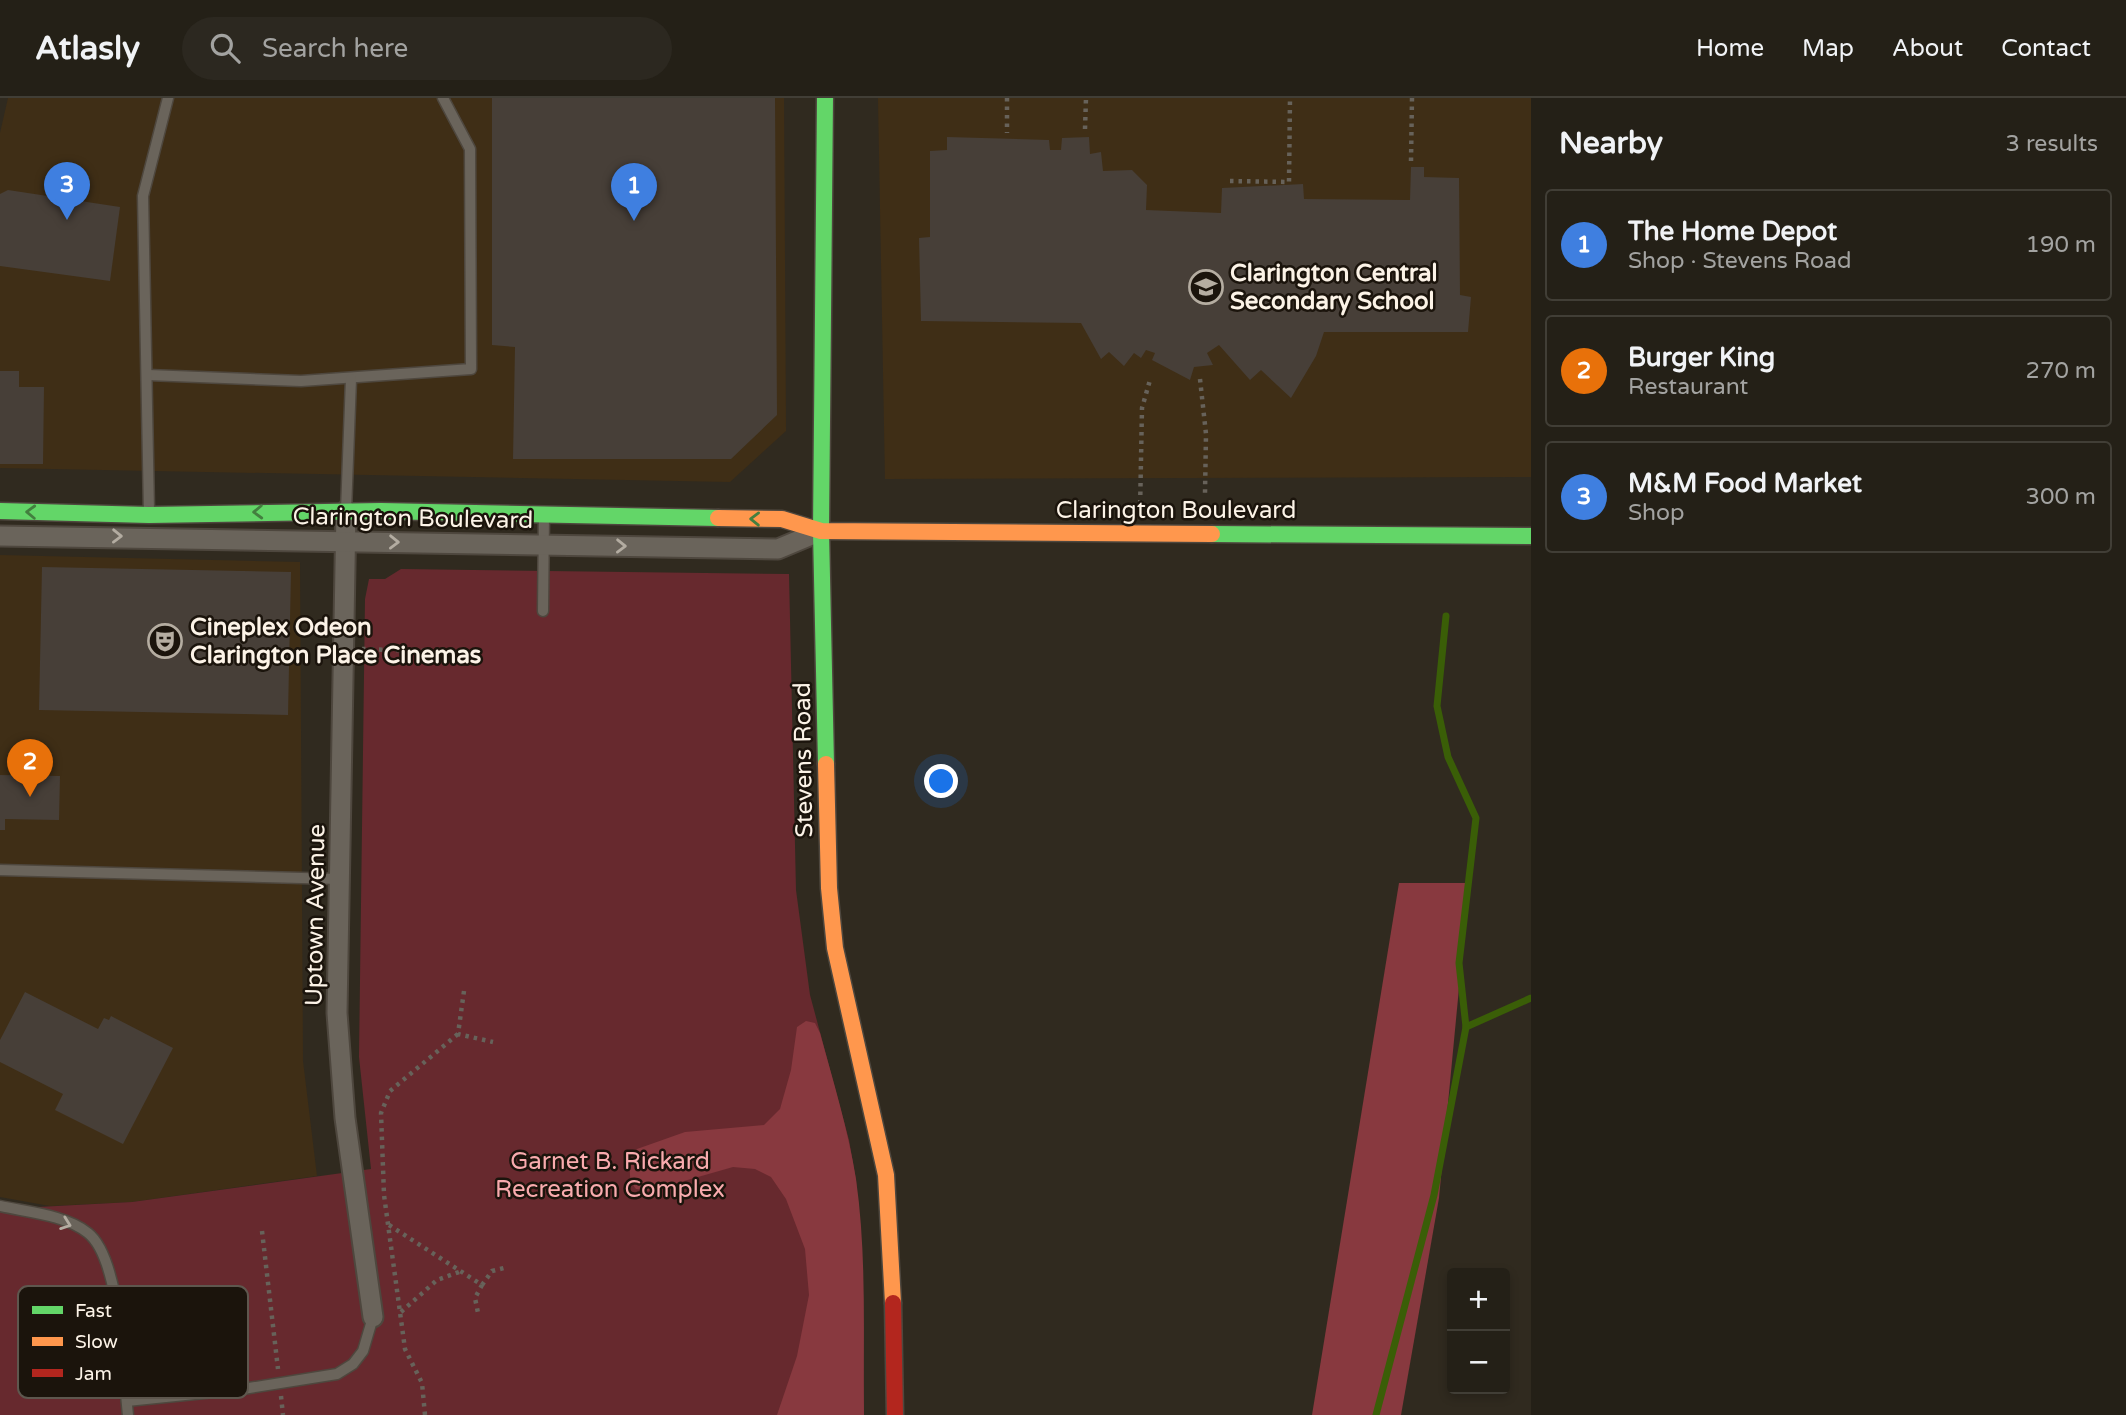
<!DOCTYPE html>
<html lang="en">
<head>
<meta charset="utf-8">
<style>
  :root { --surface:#242017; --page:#2c2820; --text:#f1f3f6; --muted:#a3a3a1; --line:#413e36; --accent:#1a73e8 }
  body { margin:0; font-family:"Varela Round",sans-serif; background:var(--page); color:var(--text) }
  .controls { position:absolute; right:21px; bottom:21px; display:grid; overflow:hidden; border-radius:7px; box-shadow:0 4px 10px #0003 }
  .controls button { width:63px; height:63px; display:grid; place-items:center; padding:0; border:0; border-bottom:2px solid var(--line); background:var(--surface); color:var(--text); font:35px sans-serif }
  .you { position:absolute; left:942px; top:684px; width:24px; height:24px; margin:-18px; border:5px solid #fff; border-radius:50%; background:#1a73e8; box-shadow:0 0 0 10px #1a73e833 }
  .badge { display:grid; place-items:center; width:46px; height:46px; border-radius:50%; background:var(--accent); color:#fff; font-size:23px; font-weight:700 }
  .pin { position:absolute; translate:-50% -58px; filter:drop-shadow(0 2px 4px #0008) }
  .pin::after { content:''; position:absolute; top:37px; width:24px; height:21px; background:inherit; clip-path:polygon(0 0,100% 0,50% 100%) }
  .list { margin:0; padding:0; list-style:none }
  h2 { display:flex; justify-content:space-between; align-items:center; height:91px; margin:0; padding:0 28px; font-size:30px }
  h2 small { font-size:23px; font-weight:400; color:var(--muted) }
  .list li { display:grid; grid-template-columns:46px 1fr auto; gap:21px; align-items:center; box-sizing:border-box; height:112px; margin:0 14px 14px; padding:0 14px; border:2px solid var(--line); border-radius:7px }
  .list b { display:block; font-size:26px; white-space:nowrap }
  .list p { margin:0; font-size:23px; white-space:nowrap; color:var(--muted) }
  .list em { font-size:23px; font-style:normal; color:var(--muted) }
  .icon { flex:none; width:38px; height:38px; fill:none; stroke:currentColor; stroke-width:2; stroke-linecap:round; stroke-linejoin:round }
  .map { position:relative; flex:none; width:1531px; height:1317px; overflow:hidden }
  header { display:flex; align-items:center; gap:42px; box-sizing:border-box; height:98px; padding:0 35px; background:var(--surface); border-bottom:2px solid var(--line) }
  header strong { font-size:33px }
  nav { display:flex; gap:38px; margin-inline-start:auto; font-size:24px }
  .search { width:490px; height:63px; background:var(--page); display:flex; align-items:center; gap:18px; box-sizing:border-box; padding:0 24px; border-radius:38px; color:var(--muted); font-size:26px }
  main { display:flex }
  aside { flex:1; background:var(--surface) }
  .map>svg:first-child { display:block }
  .built { fill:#3f2e16 }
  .green { fill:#67292e }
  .forest { fill:#88393f }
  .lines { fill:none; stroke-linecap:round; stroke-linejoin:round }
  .stream { stroke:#3a5e07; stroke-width:7 }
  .building { fill:#473f38 }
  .lane-casing { stroke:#4e473e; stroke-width:13 }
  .street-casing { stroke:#4e473e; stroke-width:23 }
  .fast-casing { stroke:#4e473e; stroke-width:19 }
  .slow-casing { stroke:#4e473e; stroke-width:19 }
  .jam-casing { stroke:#4e473e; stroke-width:19 }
  .path { stroke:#67625a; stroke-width:4.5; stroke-dasharray:3.5 5; stroke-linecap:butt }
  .lane { stroke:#6a645b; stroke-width:10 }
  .street { stroke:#6a645b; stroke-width:19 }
  .fast { stroke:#63d668; stroke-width:16 }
  .slow { stroke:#ff974d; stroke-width:16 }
  .jam { stroke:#b3261e; stroke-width:16 }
  .oneway { stroke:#437f3f }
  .oneway2 { stroke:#b3aca1 }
  .labels { text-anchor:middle; stroke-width:5; stroke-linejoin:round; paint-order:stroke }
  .poi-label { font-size:24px; font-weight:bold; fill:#fcf3e7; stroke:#1b140c; text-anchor:start }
  .street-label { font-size:24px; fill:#fcf3e7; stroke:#1b140c }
  .park-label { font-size:24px; fill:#f9abae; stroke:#1b140c }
  .key { fill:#1b140c; stroke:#5e574e; stroke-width:2 }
  .key-label { font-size:19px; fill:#fcf3e7 }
</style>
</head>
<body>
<header>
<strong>Atlasly</strong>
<div class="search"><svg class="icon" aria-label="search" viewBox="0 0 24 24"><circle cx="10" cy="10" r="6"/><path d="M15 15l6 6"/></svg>Search here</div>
<nav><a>Home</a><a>Map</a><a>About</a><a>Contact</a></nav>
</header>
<main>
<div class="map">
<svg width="1531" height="1317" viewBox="0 0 1531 1317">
  <rect width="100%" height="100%" fill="#302a1f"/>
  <!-- built -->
  <g class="built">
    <path d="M8,0H784L786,333L730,384L0,370V35Z"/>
    <path d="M878,0H1531V379L885,381Z"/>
    <path d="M0,457L300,464L303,963L317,1078L132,1104L50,1108L0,1099Z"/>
  </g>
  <!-- green -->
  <path class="green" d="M401,471L789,476L796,792L810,897L849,1042L856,1082L861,1138L864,1317H0V1111L132,1104L371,1071L359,959L365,501L369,481H385Z"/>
  <!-- forest -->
  <g class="forest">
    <path d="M1399,785H1469L1439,1100L1401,1317H1312Z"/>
    <path d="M806,923L815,925L820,935C833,983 848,1031 856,1081C867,1158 863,1239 864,1317H777L797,1258L809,1197L805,1151L786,1101L771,1079L755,1071L733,1069L649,1093L636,1091C625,1077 631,1066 637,1051L685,1034L764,1027L780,1011L791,972L797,929Z"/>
  </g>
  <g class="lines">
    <!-- stream -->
    <g class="stream">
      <path d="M1466,929L1531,900"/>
      <path d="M1376,1317L1434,1097L1466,929L1459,865L1476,720L1448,659L1437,608L1446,518"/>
    </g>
  </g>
  <!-- building -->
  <g class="building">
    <path d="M492,0H775L777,317L731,361H513L515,249L492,247Z"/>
    <path d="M947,39L1049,42L1050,52H1061L1062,40L1089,39L1090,56L1101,54L1103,73L1132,72L1147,87L1146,112L1221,115L1222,90L1303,86L1304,101L1410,102L1411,69H1424V79L1459,80L1460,197L1471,199L1468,234H1324L1316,258L1291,300L1261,272L1250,282L1219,247L1207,255L1213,267L1194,269L1190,282L1152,262L1155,255L1146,252L1141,260L1134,255L1124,268L1109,254L1101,261L1081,225L921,223L919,140L930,139V53L947,52Z"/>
    <path d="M8,92L120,109L110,183L0,168V96Z"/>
    <path d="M0,273H19V289H44L43,366H0Z"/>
    <path d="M42,469L291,474L288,617L39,612Z"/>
    <path d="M0,677L60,678L59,722L5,721V732H0Z"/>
    <path d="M25,894L98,931L104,920L109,922L111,918L173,950L123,1046L55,1012L63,996L0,964V942Z"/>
  </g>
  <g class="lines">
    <!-- lane casing -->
    <g class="lane-casing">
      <g id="lane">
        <path d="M148,277L301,283L471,271L470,51L443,0"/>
        <path d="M346,413L351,281"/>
        <path d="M149,414L143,98L168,0"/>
        <path d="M543,513L544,417"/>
        <path d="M0,772L340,781"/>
        <path d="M0,1108C27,1114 66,1117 88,1135C121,1161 123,1274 128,1317"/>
        <path d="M127,1303L243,1291L337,1276L353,1266L363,1253L373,1219"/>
      </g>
    </g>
    <!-- street casing -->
    <g class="street-casing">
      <g id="street">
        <path d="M346,413L337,915L345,1020L373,1219"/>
        <path d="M0,438L778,451L821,433"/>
      </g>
    </g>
    <!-- fast casing -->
    <g class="fast-casing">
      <g id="fast">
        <path d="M825,0L821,433L826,666"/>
        <path d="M0,413L149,417L381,413L718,420"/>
        <path d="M1212,436L1531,438"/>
      </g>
    </g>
    <!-- slow casing -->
    <g class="slow-casing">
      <g id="slow">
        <path d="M718,420L782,421L821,433L1212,436"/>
        <path d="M826,666L829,790L835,850L886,1077L893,1205"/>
      </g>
    </g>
    <!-- jam casing -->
    <g class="jam-casing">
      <path id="jam" d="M893,1205L895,1317"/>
    </g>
    <!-- path -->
    <g class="path">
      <path d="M1007,0V35"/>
      <path d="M1085,31L1086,0"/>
      <path d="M1411,63L1412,0"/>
      <path d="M1230,83L1289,84L1290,0"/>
      <path d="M1200,281L1206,336L1205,395"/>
      <path d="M1140,414L1142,310L1150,282"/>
      <path d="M362,551L427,553"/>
      <path d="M464,893L458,936L493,944"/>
      <path d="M389,1127L482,1187L475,1200L478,1215"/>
      <path d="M262,1133L278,1271"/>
      <path d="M482,1187L492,1173L504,1170"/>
      <path d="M401,1214L437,1182L459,1174"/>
      <path d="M281,1298L283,1317"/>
      <path d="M425,1317L422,1285L405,1251L384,1097L381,1015L390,993L458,936"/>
    </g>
    <!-- lane -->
    <use href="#lane" class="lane"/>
    <!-- street -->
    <use href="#street" class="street"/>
    <!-- fast -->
    <use href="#fast" class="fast"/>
    <!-- slow -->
    <use href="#slow" class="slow"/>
    <!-- jam -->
    <use href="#jam" class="jam"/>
  </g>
  <!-- one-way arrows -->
  <defs><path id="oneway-chevron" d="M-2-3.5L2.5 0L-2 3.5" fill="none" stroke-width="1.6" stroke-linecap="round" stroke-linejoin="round" transform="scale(1.75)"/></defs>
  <g class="oneway">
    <use href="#oneway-chevron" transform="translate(31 414) rotate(-178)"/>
    <use href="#oneway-chevron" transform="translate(258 414) rotate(178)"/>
    <use href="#oneway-chevron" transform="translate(755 421) rotate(-179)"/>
  </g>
  <g class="oneway2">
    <use href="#oneway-chevron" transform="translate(117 438) rotate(1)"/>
    <use href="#oneway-chevron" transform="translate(394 444) rotate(1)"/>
    <use href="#oneway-chevron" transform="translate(621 448) rotate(1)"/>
    <use href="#oneway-chevron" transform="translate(66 1126) rotate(20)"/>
  </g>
  <!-- icons -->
  <defs>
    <g id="school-ring" transform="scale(1.75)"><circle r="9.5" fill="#1b140c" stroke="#b5ada1" stroke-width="1.5"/><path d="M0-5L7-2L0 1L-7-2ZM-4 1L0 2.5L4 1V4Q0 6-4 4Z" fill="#b5ada1"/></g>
    <g id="theatre-ring" transform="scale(1.75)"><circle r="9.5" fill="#1b140c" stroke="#b5ada1" stroke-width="1.5"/><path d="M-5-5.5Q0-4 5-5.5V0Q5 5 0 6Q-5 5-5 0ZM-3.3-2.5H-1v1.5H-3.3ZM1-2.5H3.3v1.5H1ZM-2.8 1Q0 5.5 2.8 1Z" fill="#b5ada1"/></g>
  </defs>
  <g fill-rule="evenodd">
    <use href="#school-ring" x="1206" y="189"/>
    <use href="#theatre-ring" x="165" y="543"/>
  </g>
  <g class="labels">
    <!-- poi labels -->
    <g class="poi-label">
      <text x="1230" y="183">Clarington Central<tspan x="1230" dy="28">Secondary School</tspan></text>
      <text x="190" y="537">Cineplex Odeon<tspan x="190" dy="28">Clarington Place Cinemas</tspan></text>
    </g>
    <!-- street labels -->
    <g class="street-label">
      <text x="1176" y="420">Clarington Boulevard</text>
      <text transform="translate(413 420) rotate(1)" y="8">Clarington Boulevard</text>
      <text transform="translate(803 662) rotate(-91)" y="8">Stevens Road</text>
      <text transform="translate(315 817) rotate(-89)" y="8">Uptown Avenue</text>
    </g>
    <!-- park labels -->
    <g class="park-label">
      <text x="610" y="1071">Garnet B. Rickard<tspan x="610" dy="28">Recreation Complex</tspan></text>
    </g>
  </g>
  <!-- legend -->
  <rect x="18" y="1188" width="230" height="112" rx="10" class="key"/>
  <rect x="32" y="1208" width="31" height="8" fill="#63d668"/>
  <rect x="32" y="1239" width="31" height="9" fill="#ff974d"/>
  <rect x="32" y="1271" width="31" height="8" fill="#b3261e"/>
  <g class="key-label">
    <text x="75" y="1219">Fast</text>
    <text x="75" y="1250">Slow</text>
    <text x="75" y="1282">Jam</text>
  </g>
</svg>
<div class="controls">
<button>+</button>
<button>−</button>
</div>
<div class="you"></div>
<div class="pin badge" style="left:634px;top:123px;background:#3f7fe0">1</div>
<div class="pin badge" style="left:30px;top:699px;background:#e8710a">2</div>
<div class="pin badge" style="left:67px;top:122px;background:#3f7fe0">3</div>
</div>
<aside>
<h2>Nearby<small>3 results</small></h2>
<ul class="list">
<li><span class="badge" style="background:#3f7fe0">1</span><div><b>The Home Depot</b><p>Shop · Stevens Road</p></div><em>190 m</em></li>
<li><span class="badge" style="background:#e8710a">2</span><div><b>Burger King</b><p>Restaurant</p></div><em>270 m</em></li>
<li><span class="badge" style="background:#3f7fe0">3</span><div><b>M&amp;M Food Market</b><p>Shop</p></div><em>300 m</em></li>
</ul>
</aside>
</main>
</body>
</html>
